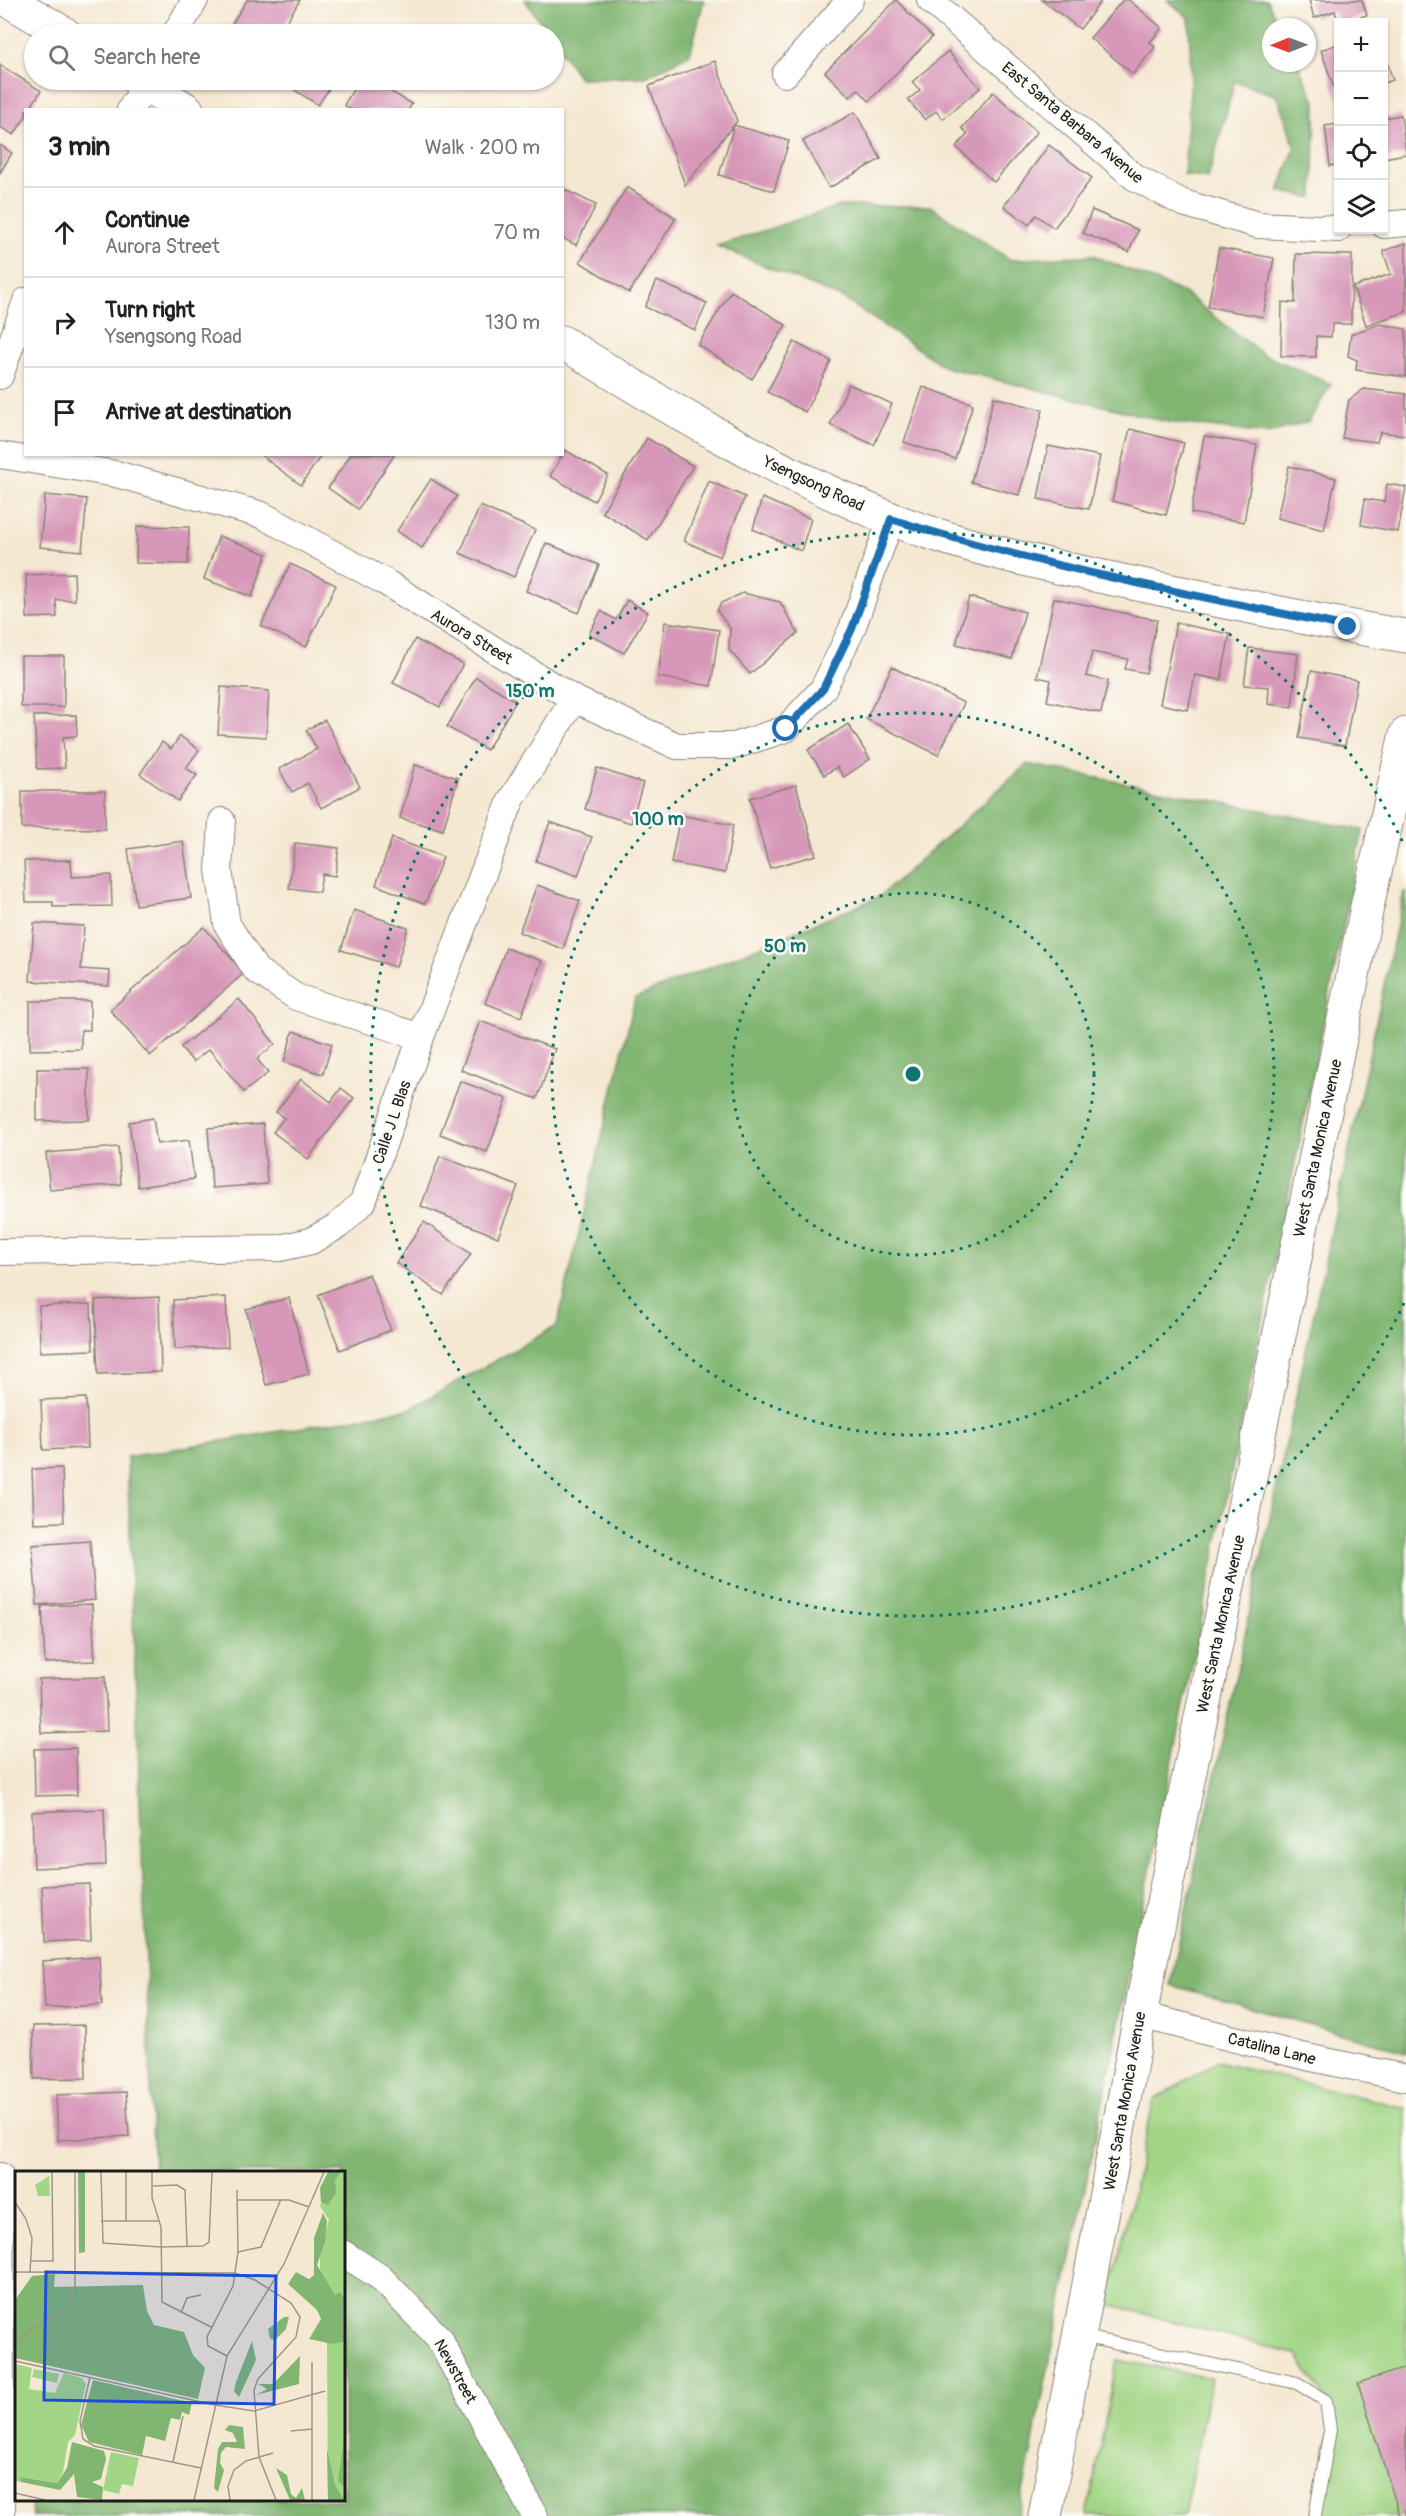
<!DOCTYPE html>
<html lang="en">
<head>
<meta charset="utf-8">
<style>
  :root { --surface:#fff; --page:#f6f6f6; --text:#202124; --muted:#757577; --line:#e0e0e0 }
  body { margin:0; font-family:Pangolin,sans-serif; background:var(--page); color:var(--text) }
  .controls { position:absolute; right:18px; top:18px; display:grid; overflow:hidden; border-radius:0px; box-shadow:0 2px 4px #0004 }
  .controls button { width:54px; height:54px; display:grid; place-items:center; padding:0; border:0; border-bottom:2px solid var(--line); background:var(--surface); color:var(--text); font:30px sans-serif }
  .compass { position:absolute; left:1262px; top:18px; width:54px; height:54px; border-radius:50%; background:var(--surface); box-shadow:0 2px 4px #0004; rotate:269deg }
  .stop { position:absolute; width:18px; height:18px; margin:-14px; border:4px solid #1f6fb2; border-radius:50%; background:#fff }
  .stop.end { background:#1f6fb2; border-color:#fff; box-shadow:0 2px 6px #0008 }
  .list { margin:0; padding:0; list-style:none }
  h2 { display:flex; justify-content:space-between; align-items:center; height:78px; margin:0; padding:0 24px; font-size:26px }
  h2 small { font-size:20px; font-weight:400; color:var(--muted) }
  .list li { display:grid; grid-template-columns:39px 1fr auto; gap:18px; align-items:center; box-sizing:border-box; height:90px; padding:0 24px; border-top:2px solid var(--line) }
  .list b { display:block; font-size:22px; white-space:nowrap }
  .list p { margin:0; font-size:20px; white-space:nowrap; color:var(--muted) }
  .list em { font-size:20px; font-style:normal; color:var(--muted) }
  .icon { flex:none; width:33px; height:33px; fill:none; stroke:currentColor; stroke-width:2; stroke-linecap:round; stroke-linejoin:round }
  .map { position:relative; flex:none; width:1406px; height:2516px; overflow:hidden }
  .search { position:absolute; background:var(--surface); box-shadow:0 2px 4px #0004; left:24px; top:24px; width:540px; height:66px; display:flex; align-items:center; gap:15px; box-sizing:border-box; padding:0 21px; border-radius:33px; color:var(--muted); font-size:22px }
  .panel { position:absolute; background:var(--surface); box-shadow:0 2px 4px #0004; left:24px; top:108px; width:540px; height:348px; border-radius:0px }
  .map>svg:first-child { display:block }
  .green { fill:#a2d585; stroke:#5f7850; stroke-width:1.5 }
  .forest { fill:#81b672; stroke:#4e6947; stroke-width:1.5 }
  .building { fill:#d797b8 }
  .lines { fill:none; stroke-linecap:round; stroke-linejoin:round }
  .service-casing { stroke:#888277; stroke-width:14 }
  .minor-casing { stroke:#888277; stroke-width:28 }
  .secondary-casing { stroke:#888277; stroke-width:35 }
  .service { stroke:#fff; stroke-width:12 }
  .minor { stroke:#fff; stroke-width:26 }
  .secondary { stroke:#fff; stroke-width:33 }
  .route { stroke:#1f6fb2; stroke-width:8 }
  .ring { fill:none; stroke:#0f766e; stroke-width:3; stroke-dasharray:3 6 }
  .labels { text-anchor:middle; stroke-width:5; stroke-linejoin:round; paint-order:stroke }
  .street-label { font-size:16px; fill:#1c1c1c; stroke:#fdfcf7 }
  .inset-road { fill:none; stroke:#9e9689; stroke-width:1.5 }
  .view { fill:#1d4ed8; fill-opacity:0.15; stroke:#1d4ed8; stroke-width:3 }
  .inset-edge { fill:none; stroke:#1c1c1c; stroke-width:3 }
  .centre { fill:#0f766e; stroke:#fdfcf7; stroke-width:3 }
  .ring-label { font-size:18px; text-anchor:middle; font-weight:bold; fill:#0f766e; stroke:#fdfcf7; stroke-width:5; stroke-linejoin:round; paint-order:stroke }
</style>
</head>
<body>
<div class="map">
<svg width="1406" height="2516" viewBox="0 0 1406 2516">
  <rect width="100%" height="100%" fill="#fdfcf7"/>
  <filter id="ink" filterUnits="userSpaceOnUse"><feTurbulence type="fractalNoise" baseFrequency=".0167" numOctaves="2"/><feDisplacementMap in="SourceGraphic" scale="12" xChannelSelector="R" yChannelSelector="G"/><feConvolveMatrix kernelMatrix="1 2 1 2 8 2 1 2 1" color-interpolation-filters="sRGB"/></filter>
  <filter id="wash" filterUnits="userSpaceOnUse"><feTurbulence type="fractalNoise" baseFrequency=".008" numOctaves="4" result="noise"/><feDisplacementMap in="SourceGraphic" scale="24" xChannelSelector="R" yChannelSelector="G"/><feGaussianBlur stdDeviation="1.35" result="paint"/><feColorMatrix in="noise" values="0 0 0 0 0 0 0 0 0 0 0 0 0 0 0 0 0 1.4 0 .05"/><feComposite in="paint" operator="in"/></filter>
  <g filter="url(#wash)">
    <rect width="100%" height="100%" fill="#f5e8d2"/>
    <!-- green -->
    <g class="green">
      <path d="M1217,2061L1406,2108V2516H1315L1330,2430L1326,2401L1297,2355L1108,2304L1154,2100Z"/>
      <path d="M1117,2360L1211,2378L1184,2516H1087Z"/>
    </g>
    <!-- forest -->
    <g class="forest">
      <path d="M525,0H704L690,54L646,77L579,78L554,41V34H549Z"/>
      <path d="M1167,0H1267L1280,27H1271V63H1297L1316,103L1313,198L1279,191L1295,147L1277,96L1235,81L1208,179L1184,175L1191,78L1189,18Z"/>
      <path d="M839,206H930L1011,260L1093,255L1184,293L1264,355L1331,384L1309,421L1268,434L1168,422L945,367L844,299L717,246Z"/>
      <path d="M1027,764L1363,830L1018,2516H32L31,2500H344V2172H154L127,1457L409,1409L557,1326L635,998L879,897Z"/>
      <path d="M1404,892H1406V2052L1170,1985Z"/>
    </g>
    <g id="blocks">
      <!-- building -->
      <g class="building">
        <path d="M247,0H300L279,34H235L228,30Z"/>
        <path d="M896,0L932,37L869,101L858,89L850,97L825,72Z"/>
        <path d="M1042,0H1102L1080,29Z"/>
        <path d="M1123,0H1129L1162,28L1150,42L1155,47L1133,74L1090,38Z"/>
        <path d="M1309,0H1362L1367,15L1343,22H1338L1335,11L1314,18Z"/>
        <path d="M1338,44V100L1321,50Z"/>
        <path d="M948,51L980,88L943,119L936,111L925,120L908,100L920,90L912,82Z"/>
        <path d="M1384,54L1393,80L1384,83Z"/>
        <path d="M715,61L737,121L685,185L649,86Z"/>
        <path d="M0,65L41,91L29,110H26V116L14,135L0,127Z"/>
        <path d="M279,80H335L318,105Z"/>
        <path d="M359,80H371L412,104L408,110H352L344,105Z"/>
        <path d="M993,92L1037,132L994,182L956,147L968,134L962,128Z"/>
        <path d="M855,112L881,159L829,188L803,141Z"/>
        <path d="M1401,115L1406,154L1384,158V118Z"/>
        <path d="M1338,124V164L1330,166L1325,126Z"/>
        <path d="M734,125L789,141L774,191L719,175Z"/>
        <path d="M0,145L12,153L0,173Z"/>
        <path d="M1049,145L1092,178L1054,228L1036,215L1029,225L1004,206Z"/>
        <path d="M627,187L676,218L629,293L580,262Z"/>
        <path d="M562,188L596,205L576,245L562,238Z"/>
        <path d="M1092,210L1138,230L1129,252L1083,233Z"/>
        <path d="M1406,243V312L1366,325L1353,287L1391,274L1383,251Z"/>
        <path d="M1219,248L1274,258L1263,317L1208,307Z"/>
        <path d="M1296,254L1352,255L1351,324H1332L1331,337L1316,336V357L1281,356L1282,302L1295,303Z"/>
        <path d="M657,281L707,303L695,330L645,307Z"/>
        <path d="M731,291L786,325L752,379L698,345Z"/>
        <path d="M1380,324L1406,329V377L1356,370L1357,360L1348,356L1351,334Z"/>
        <path d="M794,342L831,361L805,412L767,392Z"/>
        <path d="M849,384L892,404L874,445L830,425Z"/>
        <path d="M923,387L973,404L955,459L904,442Z"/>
        <path d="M1364,389L1406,394V435L1380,432L1377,442L1342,438L1349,400Z"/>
        <path d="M994,397L1043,410L1019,495L971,482Z"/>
        <path d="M1130,429L1184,443L1166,515L1112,501Z"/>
        <path d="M1204,436L1257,445L1244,522L1191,513Z"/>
        <path d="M647,438L693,466L648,540L602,512Z"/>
        <path d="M1048,446L1100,456L1089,509L1038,499Z"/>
        <path d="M565,450L608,475L594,501L550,476Z"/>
        <path d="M263,454H322L301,485L262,456Z"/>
        <path d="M351,454H395L358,509L328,488Z"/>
        <path d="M1289,466L1336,478L1324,530L1277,518Z"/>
        <path d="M431,479L457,496L422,548L397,531Z"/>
        <path d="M709,481L745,497L720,557L684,541Z"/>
        <path d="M1387,484L1406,487L1398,532L1361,525L1365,499L1384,502Z"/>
        <path d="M45,495L87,499L82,551L40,547Z"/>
        <path d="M762,498L811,519L801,551L753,529Z"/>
        <path d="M480,506L535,530L514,577L460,553Z"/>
        <path d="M137,526L189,527L188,564L136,563Z"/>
        <path d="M219,536L267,554L252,597L204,579Z"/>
        <path d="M546,543L599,565L579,613L526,591Z"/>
        <path d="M290,564L336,585L306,647L261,626Z"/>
        <path d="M74,573L75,600H56L57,617L27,618L26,575Z"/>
        <path d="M743,593L780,602L798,633L750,674L729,650L730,628L717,611L721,603Z"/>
        <path d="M969,597L1025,612L1012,659L956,644Z"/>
        <path d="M1054,598L1157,620L1146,673L1125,669L1128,659L1092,652L1086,676L1108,681L1101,713L1047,701L1051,680L1037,677Z"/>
        <path d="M627,600L648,612L624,653L589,634L601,611L616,620Z"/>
        <path d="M665,622L719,630L711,686L658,677Z"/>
        <path d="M1176,623L1230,634L1221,680L1195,675L1188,710L1160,704Z"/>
        <path d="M415,639L463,664L440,707L393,683Z"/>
        <path d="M1249,648L1298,654L1292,707L1268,704L1269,687L1244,685Z"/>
        <rect x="21" y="656" width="43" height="51"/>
        <path d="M892,667L964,703L938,755L866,719Z"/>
        <path d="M1311,671L1357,680L1345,746L1299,738Z"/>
        <path d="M476,677L516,701L487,750L447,727Z"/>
        <path d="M221,687L269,691L266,737L218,734Z"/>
        <path d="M76,715L77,736L63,737L65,768L37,769L34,716Z"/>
        <path d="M325,720L360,787L321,808L308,783L292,792L279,769L317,749L306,730Z"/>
        <path d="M848,724L870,759L844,777L837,767L824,775L808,750Z"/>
        <path d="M180,736L199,750L186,768L197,775L178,801L140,774L162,742L171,749Z"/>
        <path d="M415,765L458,778L443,830L400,818Z"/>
        <path d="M597,768L643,783L631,823L585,809Z"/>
        <path d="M796,785L816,855L770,868L750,798Z"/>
        <path d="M22,791H105V829L22,828Z"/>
        <path d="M680,815L733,825L725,873L671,863Z"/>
        <path d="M550,822L592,837L578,876L536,861Z"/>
        <path d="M392,838L443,857L425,904L376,885Z"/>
        <path d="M183,841L191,898L136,905L128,849Z"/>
        <path d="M295,843L339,848L335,876L322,874L319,892L289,888Z"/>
        <path d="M71,860L72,877L111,875L112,906L53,907V902H26L24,861Z"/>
        <path d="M537,885L580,901L563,949L519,932Z"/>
        <path d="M354,910L408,928L396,967L341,950Z"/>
        <path d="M34,923L84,926L81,969L110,971L109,986L30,981Z"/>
        <path d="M204,927L244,973L150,1056L110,1010Z"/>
        <path d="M506,948L542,961L521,1017L485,1003Z"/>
        <path d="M239,999L275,1044L257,1059L268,1073L244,1092L209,1049L193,1062L181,1047Z"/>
        <path d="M30,1001H90V1030H81V1049L30,1050Z"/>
        <path d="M480,1021L555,1049L537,1099L461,1070Z"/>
        <path d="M293,1031L332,1044L323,1074L284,1062Z"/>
        <path d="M37,1069H89V1120L37,1121Z"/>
        <path d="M301,1079L331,1102L341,1088L354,1098L308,1159L273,1132L284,1118L276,1112Z"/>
        <path d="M460,1081L507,1099L487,1152L440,1134Z"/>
        <path d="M153,1118L157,1144L189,1140L194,1179L138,1187L129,1122Z"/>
        <path d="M263,1124L267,1184L212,1188L208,1128Z"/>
        <path d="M118,1147L121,1184L50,1190L46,1153Z"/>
        <path d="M440,1156L518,1186L498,1237L421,1206Z"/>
        <path d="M424,1222L471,1254L443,1295L396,1263Z"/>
        <path d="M369,1274L391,1330L340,1350L318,1295Z"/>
        <path d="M159,1297L161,1372L98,1374L95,1300Z"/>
        <path d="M226,1297L228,1347L175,1349L173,1300Z"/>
        <path d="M289,1298L309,1374L266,1385L246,1309Z"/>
        <path d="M91,1304L93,1350L40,1352L39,1306Z"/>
        <path d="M86,1398L88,1448L43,1450L41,1400Z"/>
        <path d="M62,1468L64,1522L34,1523L32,1469Z"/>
        <path d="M90,1541L95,1600L37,1605L32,1545Z"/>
        <path d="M92,1604L95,1661L45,1663L42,1606Z"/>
        <path d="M105,1677L107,1731L41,1733L39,1679Z"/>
        <path d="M76,1748L77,1795L35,1796L34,1749Z"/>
        <path d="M104,1809L106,1865L34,1868L32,1812Z"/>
        <path d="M89,1884L91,1940L44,1942L42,1886Z"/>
        <path d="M99,1957L102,2005L45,2008L42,1961Z"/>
        <path d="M85,2025L86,2078L34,2079L33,2026Z"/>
        <path d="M126,2092L129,2136L58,2140L56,2095Z"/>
        <path d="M1406,2368V2516H1400L1358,2383Z"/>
      </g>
    </g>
  </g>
  <g filter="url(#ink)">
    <use href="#blocks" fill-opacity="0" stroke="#888277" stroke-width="1.5"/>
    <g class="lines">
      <!-- service casing -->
      <g class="service-casing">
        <path id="service" d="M1081,2336L1297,2383L1326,2401L1330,2430L1315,2516"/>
      </g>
      <!-- minor casing -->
      <g class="minor-casing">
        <g id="minor">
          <path d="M930,0L1134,177L1183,203L1258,225L1338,229"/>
          <path d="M175,34L195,0"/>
          <path d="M785,74L850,0"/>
          <path d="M130,110L149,80"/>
          <path d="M1384,225L1406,223"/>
          <path d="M0,376L26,301"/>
          <path d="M0,455L116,474L262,515L385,582L574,699L677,746H734L786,729L823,689L852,629L891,519"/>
          <path d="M222,821L219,870L227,924L256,970L296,997L421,1037"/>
          <path d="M0,1252L280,1248L311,1241L339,1225L363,1202L421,1037L511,800L574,699"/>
          <path d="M1140,2015L1302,2056L1406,2078"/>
          <path d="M0,2176L2,2516"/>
          <path d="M344,2254L380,2277L438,2337L535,2516"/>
        </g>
      </g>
      <!-- secondary casing -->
      <g class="secondary-casing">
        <g id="secondary">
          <path d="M8,0L65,34"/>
          <path d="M138,80L187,110"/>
          <path d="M562,342C668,408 773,471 889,518C976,552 1070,570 1161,589C1243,605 1324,623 1406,636"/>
          <path d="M1045,2516L1140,2015L1367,907L1406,734"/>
        </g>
      </g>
      <!-- service -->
      <use href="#service" class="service"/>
      <!-- minor -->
      <use href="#minor" class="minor"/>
      <!-- secondary -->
      <use href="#secondary" class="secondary"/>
    </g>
  </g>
  <g class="lines" filter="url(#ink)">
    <!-- route -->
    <path class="route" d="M786,729L823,689L852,629L891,519C1041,567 1194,595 1348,627"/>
  </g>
  <!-- distance rings -->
  <g class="ring">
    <circle cx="913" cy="1074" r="181"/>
    <circle cx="913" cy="1074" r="361"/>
    <path d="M1404 1303A542 542 0 1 1 1404 845"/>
  </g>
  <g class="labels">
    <!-- street labels -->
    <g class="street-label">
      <text transform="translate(1073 122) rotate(40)" y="6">East Santa Barbara Avenue</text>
      <text transform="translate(814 483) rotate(25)" y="6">Ysengsong Road</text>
      <text transform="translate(472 636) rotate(31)" y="6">Aurora Street</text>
      <text transform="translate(391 1122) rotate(-71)" y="6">Calle J L Blas</text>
      <text transform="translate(1317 1148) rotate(-78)" y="6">West Santa Monica Avenue</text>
      <text transform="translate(1220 1624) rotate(-78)" y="6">West Santa Monica Avenue</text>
      <text transform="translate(1272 2048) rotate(14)" y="6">Catalina Lane</text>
      <text transform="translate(1124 2101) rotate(-80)" y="6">West Santa Monica Avenue</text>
      <text transform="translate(456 2371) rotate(61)" y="6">Newstreet</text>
    </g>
  </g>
  <!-- overview -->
  <g transform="translate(15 2171)">
    <rect width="330" height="330" fill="#f5e8d2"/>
    <path d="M317,1H330V329H313L312,175L305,103V81L314,49L305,35ZM34,5L35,25H23L20,14ZM0,193L17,197L14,218L40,222L49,202L67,207L71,213L60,264L53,271L48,301L42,312L6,306V311L0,310ZM19,198L44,203L42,212L17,206ZM96,281L124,287L118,315L107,313L104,323L88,319Z" fill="#a2d585"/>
    <path d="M63,1H70V81L64,82ZM313,1H326L320,9L321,22L313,34L306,31L305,17ZM308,42L312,50L310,71L302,94L320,124L325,121L330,128V170L318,173L294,168L306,148L302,139L273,113L281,101L294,108L299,104V67ZM40,103L39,116L128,114L132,140L139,154L169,161L178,184L190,197L183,228L0,187V129L17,105ZM269,146H274L271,158L260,169L255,168L253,158ZM237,170L241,189L224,226L219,220L221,211ZM285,185L284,213L241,224L252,218L243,213H258ZM78,209L177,232L174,244L167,241L165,249L156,247L150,270L131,265L127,284L74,271L66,254ZM214,254L228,256L230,278L211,276L206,282L205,292L209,299L203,321L199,317L203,278L207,271H222L218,262L210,259ZM330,264V314H327L323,309ZM57,271L89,280L91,288L86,308L77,311L88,316L87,329L62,326L59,303L45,319L6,311L5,306L42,312L52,297ZM312,278L320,314L329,329H313ZM261,297L272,304L276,323L281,327L287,317L290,329H275Z" fill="#81b672"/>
    <path class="inset-road" d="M86,1L88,72L146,76L188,75L194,71L197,1M111,1V50M137,1V27L146,56L147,131L196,156M138,15L162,14L170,19L172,75M223,29H274L294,36M0,31L11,48L17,67L15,101M86,50H144M223,81L246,76L266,28M15,90H38L37,1M0,101L220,102L240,109L276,132L285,146L281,166L243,208L239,219L244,286L261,329M166,142L172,127L186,124M0,172L17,157L47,141L60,123V1M212,185L193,175L192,166L218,115L223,81L222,19M0,190L200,234M75,206L65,250L68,268L79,275L186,297M200,234L239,240L310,220M276,260L297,258M158,291L168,245M0,322L30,329M179,329L212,185L269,93L309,1M215,329L213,315L219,299L231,290L258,282M297,329V191"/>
    <path class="view" d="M31,101L261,105L259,233L29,229Z"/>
    <rect width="330" height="330" class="inset-edge"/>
  </g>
  <circle cx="913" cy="1074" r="9" class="centre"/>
  <g class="ring-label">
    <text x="530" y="697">150 m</text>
    <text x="658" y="825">100 m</text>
    <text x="785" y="952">50 m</text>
  </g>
</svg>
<div class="controls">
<button>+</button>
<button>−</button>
<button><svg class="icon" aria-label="locate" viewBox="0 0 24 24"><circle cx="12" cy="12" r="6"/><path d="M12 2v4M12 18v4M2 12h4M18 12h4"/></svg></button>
<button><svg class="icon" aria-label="layers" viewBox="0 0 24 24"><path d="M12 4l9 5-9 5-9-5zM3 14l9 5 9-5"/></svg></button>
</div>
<svg class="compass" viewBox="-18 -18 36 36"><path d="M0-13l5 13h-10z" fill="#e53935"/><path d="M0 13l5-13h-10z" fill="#757577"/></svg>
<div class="stop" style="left:786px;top:729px"></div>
<div class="stop end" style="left:1348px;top:627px"></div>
<div class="search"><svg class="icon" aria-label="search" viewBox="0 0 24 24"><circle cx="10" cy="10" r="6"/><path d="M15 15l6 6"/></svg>Search here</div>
<section class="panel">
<h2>3 min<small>Walk · 200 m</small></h2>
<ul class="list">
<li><svg class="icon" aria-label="ahead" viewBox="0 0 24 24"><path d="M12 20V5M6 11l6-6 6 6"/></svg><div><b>Continue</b><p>Aurora Street</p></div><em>70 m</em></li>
<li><svg class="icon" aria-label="right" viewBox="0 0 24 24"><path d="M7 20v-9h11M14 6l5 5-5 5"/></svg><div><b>Turn right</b><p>Ysengsong Road</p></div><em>130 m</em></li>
<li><svg class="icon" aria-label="arrive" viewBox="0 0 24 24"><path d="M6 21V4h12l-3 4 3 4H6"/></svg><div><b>Arrive at destination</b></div></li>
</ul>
</section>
</div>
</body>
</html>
